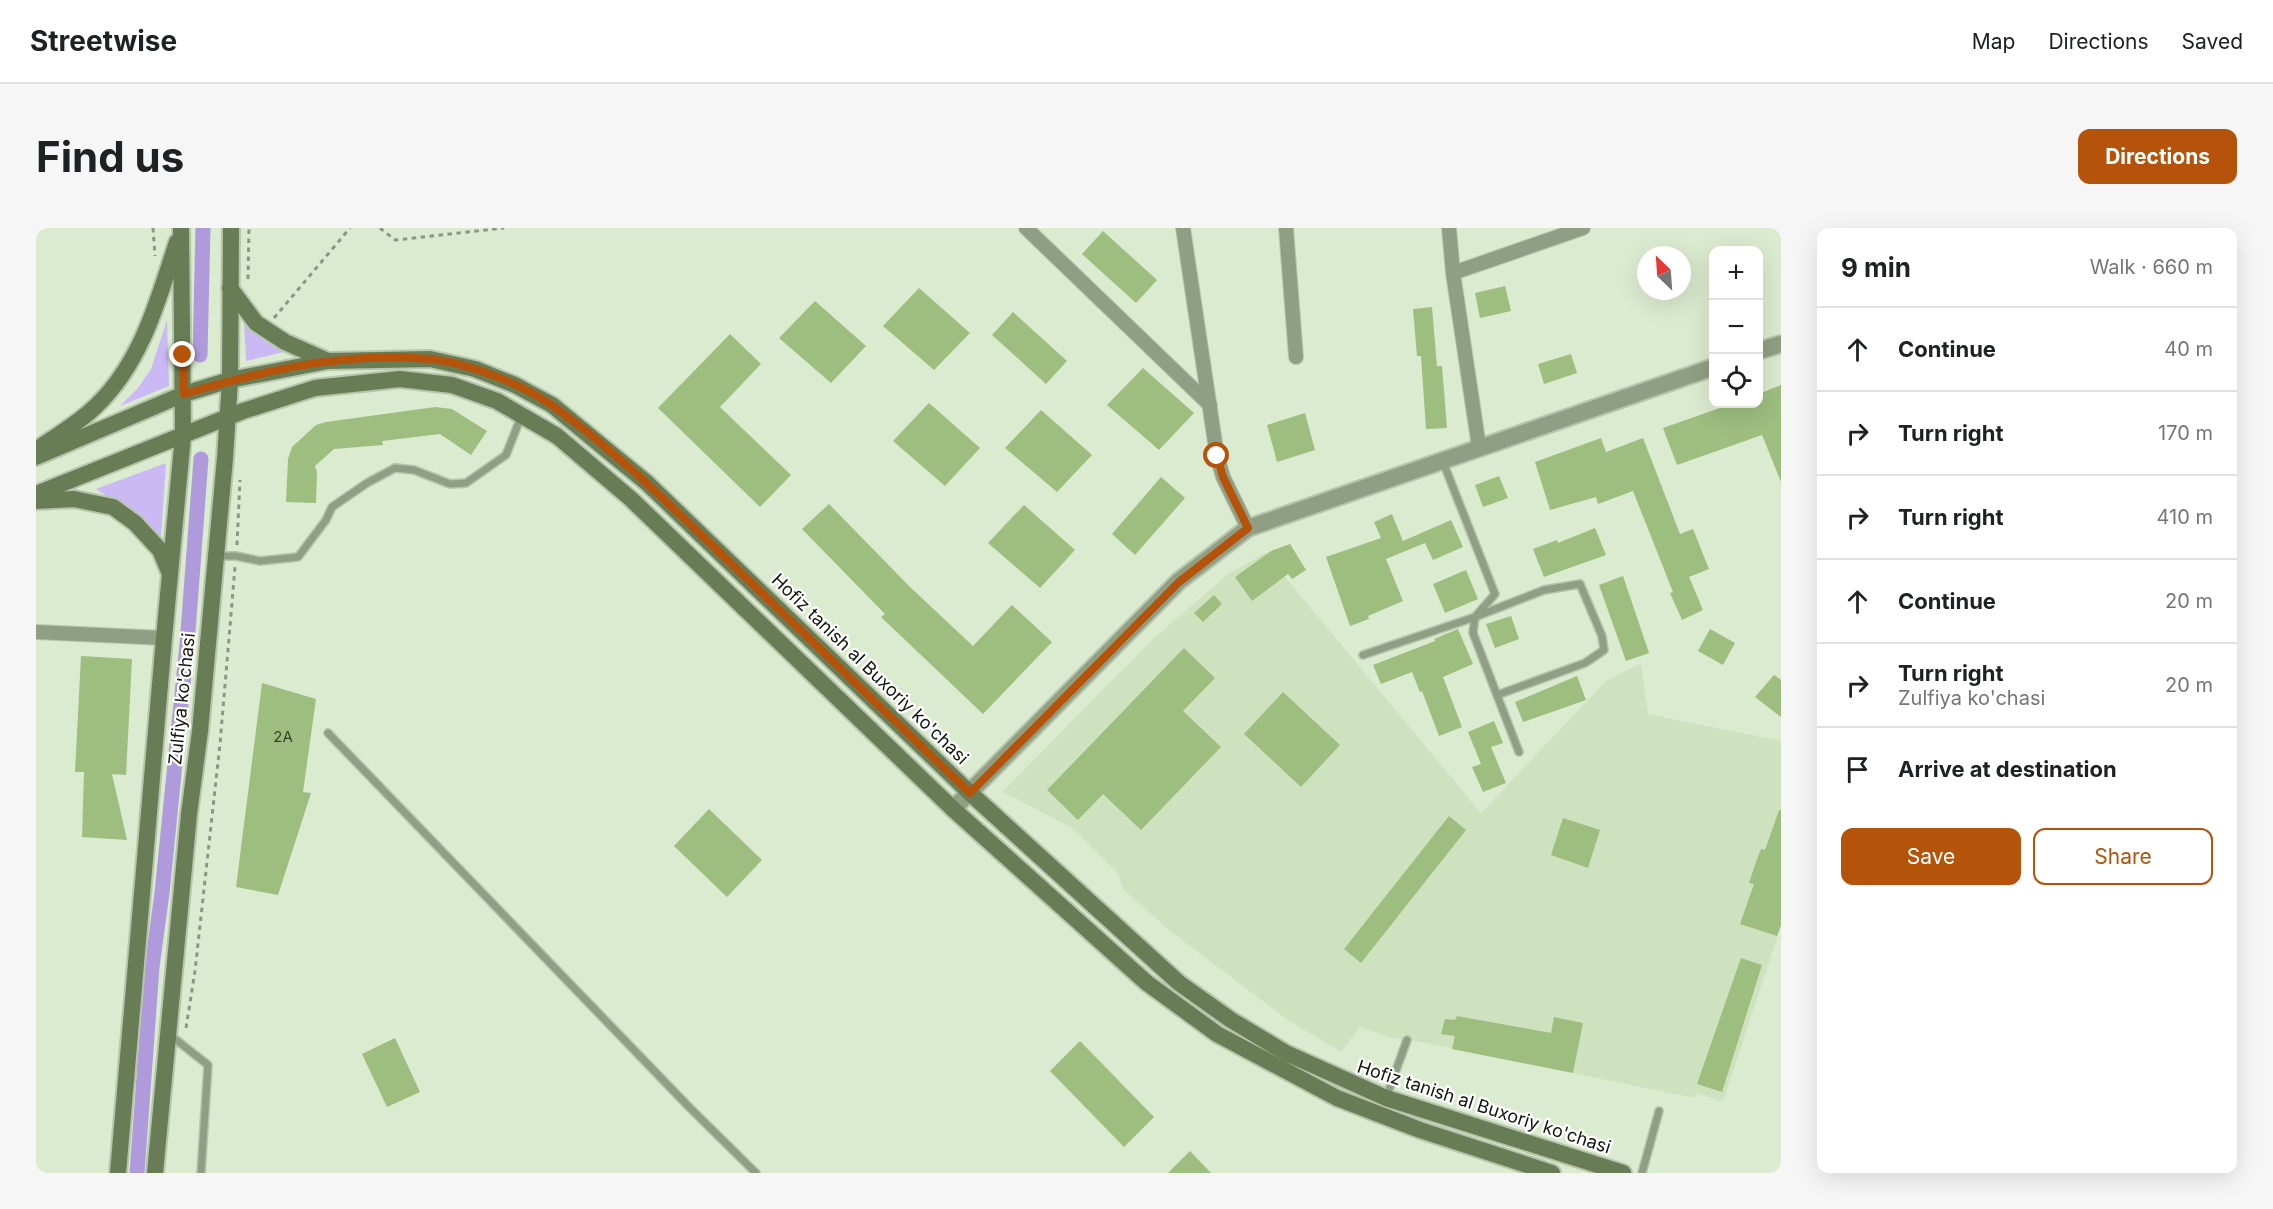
<!DOCTYPE html>
<html lang="en">
<head>
<meta charset="utf-8">
<style>
  :root { --surface:#fff; --page:#f6f6f6; --text:#202124; --muted:#757577; --line:#e0e0e0; --accent:#b45309 }
  body { margin:0; font-family:Inter,sans-serif; background:var(--page); color:var(--text) }
  .controls { position:absolute; right:18px; top:18px; display:grid; overflow:hidden; border-radius:12px; box-shadow:0 6px 24px #0002 }
  .controls button { width:54px; height:54px; display:grid; place-items:center; padding:0; border:0; border-bottom:2px solid var(--line); background:var(--surface); color:var(--text); font:30px sans-serif }
  .compass { position:absolute; left:1601px; top:18px; width:54px; height:54px; border-radius:50%; background:var(--surface); box-shadow:0 6px 24px #0002; rotate:335deg }
  .stop { position:absolute; width:18px; height:18px; margin:-14px; border:4px solid #b45309; border-radius:50%; background:#fff }
  .stop.end { background:#b45309; border-color:#fff; box-shadow:0 2px 6px #0008 }
  .list { margin:0; padding:0; list-style:none }
  h2 { display:flex; justify-content:space-between; align-items:center; height:78px; margin:0; padding:0 24px; font-size:26px }
  h2 small { font-size:20px; font-weight:400; color:var(--muted) }
  .list li { display:grid; grid-template-columns:39px 1fr auto; gap:18px; align-items:center; box-sizing:border-box; height:84px; padding:0 24px; border-top:2px solid var(--line) }
  .list b { display:block; font-size:22px; white-space:nowrap }
  .list p { margin:0; font-size:20px; white-space:nowrap; color:var(--muted) }
  .list em { font-size:20px; font-style:normal; color:var(--muted) }
  .actions { display:flex; gap:12px; padding:18px 24px }
  .actions a { flex:1; padding:14px 0; border:2px solid var(--accent); border-radius:12px; text-align:center; font-size:21px; color:var(--accent) }
  .actions .main { background:var(--accent); color:#fff }
  .icon { flex:none; width:33px; height:33px; fill:none; stroke:currentColor; stroke-width:2; stroke-linecap:round; stroke-linejoin:round }
  .map { position:relative; flex:none; width:1745px; height:945px; overflow:hidden; border-radius:12px }
  header { display:flex; align-items:center; gap:36px; box-sizing:border-box; height:84px; padding:0 30px; background:var(--surface); border-bottom:2px solid var(--line) }
  header strong { font-size:28px }
  nav { display:flex; gap:33px; margin-inline-start:auto; font-size:21px }
  .intro { display:flex; align-items:center; justify-content:space-between; box-sizing:border-box; height:144px; padding:0 36px }
  h1 { margin:0; font-size:42px }
  .button { padding:15px 27px; border-radius:12px; background:var(--accent); color:#fff; font-size:21px; font-weight:700 }
  main { display:flex; gap:36px; padding:0 36px }
  aside { flex:1; background:var(--surface); border-radius:12px; box-shadow:0 6px 24px #0002 }
  .map>svg:first-child { display:block }
  .built { fill:#cfe2bf }
  .green { fill:#cbb9f5 }
  .lines { fill:none; stroke-linecap:round; stroke-linejoin:round }
  .canal { stroke:#af9bdb; stroke-width:15 }
  .building { fill:#9dbe7f }
  .service-casing { stroke:#b7c5ac; stroke-width:10 }
  .minor-casing { stroke:#b7c5ac; stroke-width:16 }
  .tertiary-casing { stroke:#b7c5ac; stroke-width:20 }
  .secondary-casing { stroke:#b7c5ac; stroke-width:20 }
  .path { stroke:#8c9782; stroke-width:3; stroke-dasharray:4.5 4.5; stroke-linecap:butt }
  .service { stroke:#909f84; stroke-width:7 }
  .minor { stroke:#909f84; stroke-width:14 }
  .tertiary { stroke:#909f84; stroke-width:16 }
  .secondary { stroke:#687d56; stroke-width:16 }
  .route { stroke:#b45309; stroke-width:8 }
  .labels { text-anchor:middle; stroke-width:4.5; stroke-linejoin:round; paint-order:stroke }
  .number-label { font-size:15px; fill:#344029 }
  .street-label { font-size:18px; fill:#11160c; stroke:#fff }
</style>
</head>
<body>
<header>
<strong>Streetwise</strong>
<nav><a>Map</a><a>Directions</a><a>Saved</a></nav>
</header>
<div class="intro"><h1>Find us</h1><a class="button">Directions</a></div>
<main>
<div class="map">
<svg width="1745" height="945" viewBox="0 0 1745 945">
  <rect width="100%" height="100%" fill="#dbebcf"/>
  <!-- built -->
  <path class="built" d="M1229,325L1445,585L1570,453L1605,435L1612,486L1745,513V697L1687,874L1661,865L1658,870L1391,815L1355,810L1324,799L1305,824L1252,792L1134,703L1087,661L1082,645L1035,599L966,564L1117,411L1191,347Z"/>
  <!-- green -->
  <g class="green">
    <path d="M208,91L227,112L248,124L210,133Z"/>
    <path d="M131,92L133,158L84,178L102,160L115,141Z"/>
    <path d="M130,235L125,309L112,295L60,261Z"/>
  </g>
  <g class="lines">
    <!-- canal -->
    <g class="canal">
      <path d="M164,127L167,0"/>
      <path d="M101,945L116,739L126,665L151,417L165,231"/>
    </g>
  </g>
  <!-- building -->
  <g class="building">
    <path d="M1067,3L1121,52L1100,75L1046,26Z"/>
    <path d="M1469,58L1475,83L1444,90L1439,65Z"/>
    <path d="M883,60L934,105L898,142L847,98Z"/>
    <path d="M779,73L830,118L795,155L743,110Z"/>
    <path d="M1396,79L1401,138H1406L1411,200L1390,201L1385,128H1381L1377,81Z"/>
    <path d="M977,84L1031,133L1010,156L956,107Z"/>
    <path d="M694,106L725,136L684,179L755,247L724,279L622,180Z"/>
    <path d="M1535,126L1541,145L1508,156L1502,136Z"/>
    <path d="M1107,140L1158,185L1123,222L1071,177Z"/>
    <path d="M1745,157V254L1726,207L1641,237L1627,200L1695,176H1722V166Z"/>
    <path d="M893,175L944,220L909,258L857,213Z"/>
    <path d="M399,179L416,181L451,203L435,227L404,206L346,213L347,217L298,221L279,238L281,244L280,275L250,274L252,231L256,219L280,197L290,194Z"/>
    <path d="M1005,182L1056,227L1021,264L969,220Z"/>
    <path d="M1269,185L1279,222L1241,234L1231,197Z"/>
    <path d="M1565,210L1570,224L1607,210L1644,306L1657,301L1673,341L1653,349L1667,382L1646,392L1634,365L1637,364L1597,263L1562,276L1560,269L1514,282L1499,234Z"/>
    <path d="M1463,248L1472,270L1447,279L1439,257Z"/>
    <path d="M1125,249L1149,270L1099,327L1076,306Z"/>
    <path d="M793,276L874,359L937,418L976,377L1016,414L947,486L845,389L849,386L766,301Z"/>
    <path d="M988,277L1039,322L1004,360L952,315Z"/>
    <path d="M1356,286L1367,313L1415,292L1427,319L1397,332L1389,315L1350,331L1367,373L1332,388L1333,391L1314,398L1290,329L1345,310L1338,294Z"/>
    <path d="M1559,300L1570,327L1508,349L1497,321L1521,312L1522,315Z"/>
    <path d="M1254,316L1270,342L1256,351L1252,346L1216,373L1199,349L1235,323Z"/>
    <path d="M1430,342L1442,371L1409,385L1397,356Z"/>
    <path d="M1587,348L1613,425L1590,433L1563,357Z"/>
    <path d="M1178,367L1186,376L1167,394L1158,385Z"/>
    <path d="M1475,388L1483,411L1459,420L1450,396Z"/>
    <path d="M1422,401L1437,436L1407,449L1426,499L1403,508L1386,463L1384,464L1376,444L1345,456L1337,437L1399,413L1398,411Z"/>
    <path d="M1674,401L1699,415L1687,437L1662,423Z"/>
    <path d="M1148,420L1179,450L1147,483L1185,519L1105,602L1067,566L1042,592L1011,562Z"/>
    <path d="M45,428L96,431L90,547L76,546L91,612L46,609L48,544H39Z"/>
    <path d="M1738,447L1745,452V489L1719,469Z"/>
    <path d="M1541,448L1550,472L1487,494L1479,474Z"/>
    <path d="M226,455L280,471L267,564L275,565L242,667L200,659Z"/>
    <path d="M1247,464L1304,517L1265,559L1208,506Z"/>
    <path d="M1458,493L1467,515L1455,519L1470,555L1447,564L1436,539L1445,536L1432,504Z"/>
    <path d="M673,581L726,632L691,669L638,618Z"/>
    <path d="M1743,582H1745V697L1741,708L1704,696L1718,656L1713,655L1720,634L1725,621L1729,622Z"/>
    <path d="M1413,588L1430,602L1325,735L1308,721Z"/>
    <path d="M1527,590L1564,602L1552,640L1515,627Z"/>
    <path d="M1705,730L1726,737L1686,864L1661,856Z"/>
    <path d="M1421,788L1515,805L1518,789L1547,795L1537,845L1416,821L1419,808L1405,806L1409,791L1419,792Z"/>
    <path d="M359,810L384,864L351,879L326,826Z"/>
    <path d="M1044,813L1118,889L1088,919L1014,843Z"/>
    <path d="M1154,923L1175,945H1132Z"/>
  </g>
  <g class="lines">
    <!-- service casing -->
    <g class="service-casing">
      <g id="service">
        <path d="M1407,234L1459,366L1439,389L1437,405L1483,524"/>
        <path d="M180,328H200L224,333L262,329L290,292L296,279L331,255L359,240L378,242L414,256L430,255L470,227L485,189"/>
        <path d="M1327,427L1439,389L1508,362L1544,356L1566,408L1568,422L1549,435L1461,467"/>
        <path d="M292,505L654,880L720,945"/>
        <path d="M134,807L172,837L165,945"/>
        <path d="M1350,870L1371,812"/>
        <path d="M1606,945L1623,883"/>
      </g>
    </g>
    <!-- minor casing -->
    <g class="minor-casing">
      <g id="minor">
        <path d="M990,0L1174,177"/>
        <path d="M1147,0L1181,228L1187,249L1212,300"/>
        <path d="M1250,0L1260,129"/>
        <path d="M1413,0L1417,45L1443,219"/>
        <path d="M1417,45L1547,0"/>
        <path d="M0,404L128,410"/>
      </g>
    </g>
    <!-- tertiary casing -->
    <g class="tertiary-casing">
      <g id="tertiary">
        <path d="M1722,123L1745,116"/>
        <path d="M917,581L1143,353L1212,300L1678,139"/>
      </g>
    </g>
    <!-- secondary casing -->
    <g class="secondary-casing">
      <g id="secondary">
        <path d="M194,60L220,95L249,114L292,133"/>
        <path d="M0,222C20,208 43,195 60,178C106,134 122,72 141,14"/>
        <path d="M0,229L148,166L194,152L292,133L394,131L439,141L479,157L516,177L611,255L934,565L1143,755L1195,792L1250,825L1350,870L1587,945"/>
        <path d="M0,266L207,183L279,160L364,151L416,157L461,173L521,208L595,271L917,581L1111,755L1181,806L1301,870L1384,902L1516,945"/>
        <path d="M0,273L38,271L77,279L99,295L124,322L134,346"/>
        <path d="M82,945L128,410L147,208L145,0"/>
        <path d="M119,945L153,586L164,503L189,230L194,152L195,0"/>
      </g>
    </g>
    <!-- path -->
    <g class="path">
      <path d="M117,0L119,28"/>
      <path d="M344,0L359,12L468,0"/>
      <path d="M212,51L213,0"/>
      <path d="M238,90L314,0"/>
      <path d="M201,317L204,252"/>
      <path d="M150,800L159,743L184,516L199,339"/>
    </g>
    <!-- service -->
    <use href="#service" class="service"/>
    <!-- minor -->
    <use href="#minor" class="minor"/>
    <!-- tertiary -->
    <use href="#tertiary" class="tertiary"/>
    <!-- secondary -->
    <use href="#secondary" class="secondary"/>
  </g>
  <g class="lines">
    <!-- route -->
    <path class="route" d="M147,127L148,166C226,143 311,123 393,131C429,134 487,156 517,178C584,226 643,286 703,343C780,417 857,491 934,565L1143,354L1212,300L1187,249L1181,228"/>
  </g>
  <g class="labels">
    <!-- number labels -->
    <g class="number-label">
      <text x="247" y="514">2А</text>
    </g>
    <!-- street labels -->
    <g class="street-label">
      <text transform="translate(834 441) rotate(44)" y="6">Hofiz tanish al Buxoriy ko'chasi</text>
      <text transform="translate(146 471) rotate(-84)" y="6">Zulfiya ko'chasi</text>
      <text transform="translate(1448 879) rotate(18)" y="6">Hofiz tanish al Buxoriy ko'chasi</text>
    </g>
  </g>
</svg>
<div class="controls">
<button>+</button>
<button>−</button>
<button><svg class="icon" aria-label="locate" viewBox="0 0 24 24"><circle cx="12" cy="12" r="6"/><path d="M12 2v4M12 18v4M2 12h4M18 12h4"/></svg></button>
</div>
<svg class="compass" viewBox="-18 -18 36 36"><path d="M0-13l5 13h-10z" fill="#e53935"/><path d="M0 13l5-13h-10z" fill="#757577"/></svg>
<div class="stop" style="left:1181px;top:228px"></div>
<div class="stop end" style="left:147px;top:127px"></div>
</div>
<aside>
<h2>9 min<small>Walk · 660 m</small></h2>
<ul class="list">
<li><svg class="icon" aria-label="ahead" viewBox="0 0 24 24"><path d="M12 20V5M6 11l6-6 6 6"/></svg><div><b>Continue</b></div><em>40 m</em></li>
<li><svg class="icon" aria-label="right" viewBox="0 0 24 24"><path d="M7 20v-9h11M14 6l5 5-5 5"/></svg><div><b>Turn right</b></div><em>170 m</em></li>
<li><svg class="icon" aria-label="right" viewBox="0 0 24 24"><path d="M7 20v-9h11M14 6l5 5-5 5"/></svg><div><b>Turn right</b></div><em>410 m</em></li>
<li><svg class="icon" aria-label="ahead" viewBox="0 0 24 24"><path d="M12 20V5M6 11l6-6 6 6"/></svg><div><b>Continue</b></div><em>20 m</em></li>
<li><svg class="icon" aria-label="right" viewBox="0 0 24 24"><path d="M7 20v-9h11M14 6l5 5-5 5"/></svg><div><b>Turn right</b><p>Zulfiya ko'chasi</p></div><em>20 m</em></li>
<li><svg class="icon" aria-label="arrive" viewBox="0 0 24 24"><path d="M6 21V4h12l-3 4 3 4H6"/></svg><div><b>Arrive at destination</b></div></li>
</ul>
<div class="actions"><a class="main">Save</a><a>Share</a></div>
</aside>
</main>
</body>
</html>
